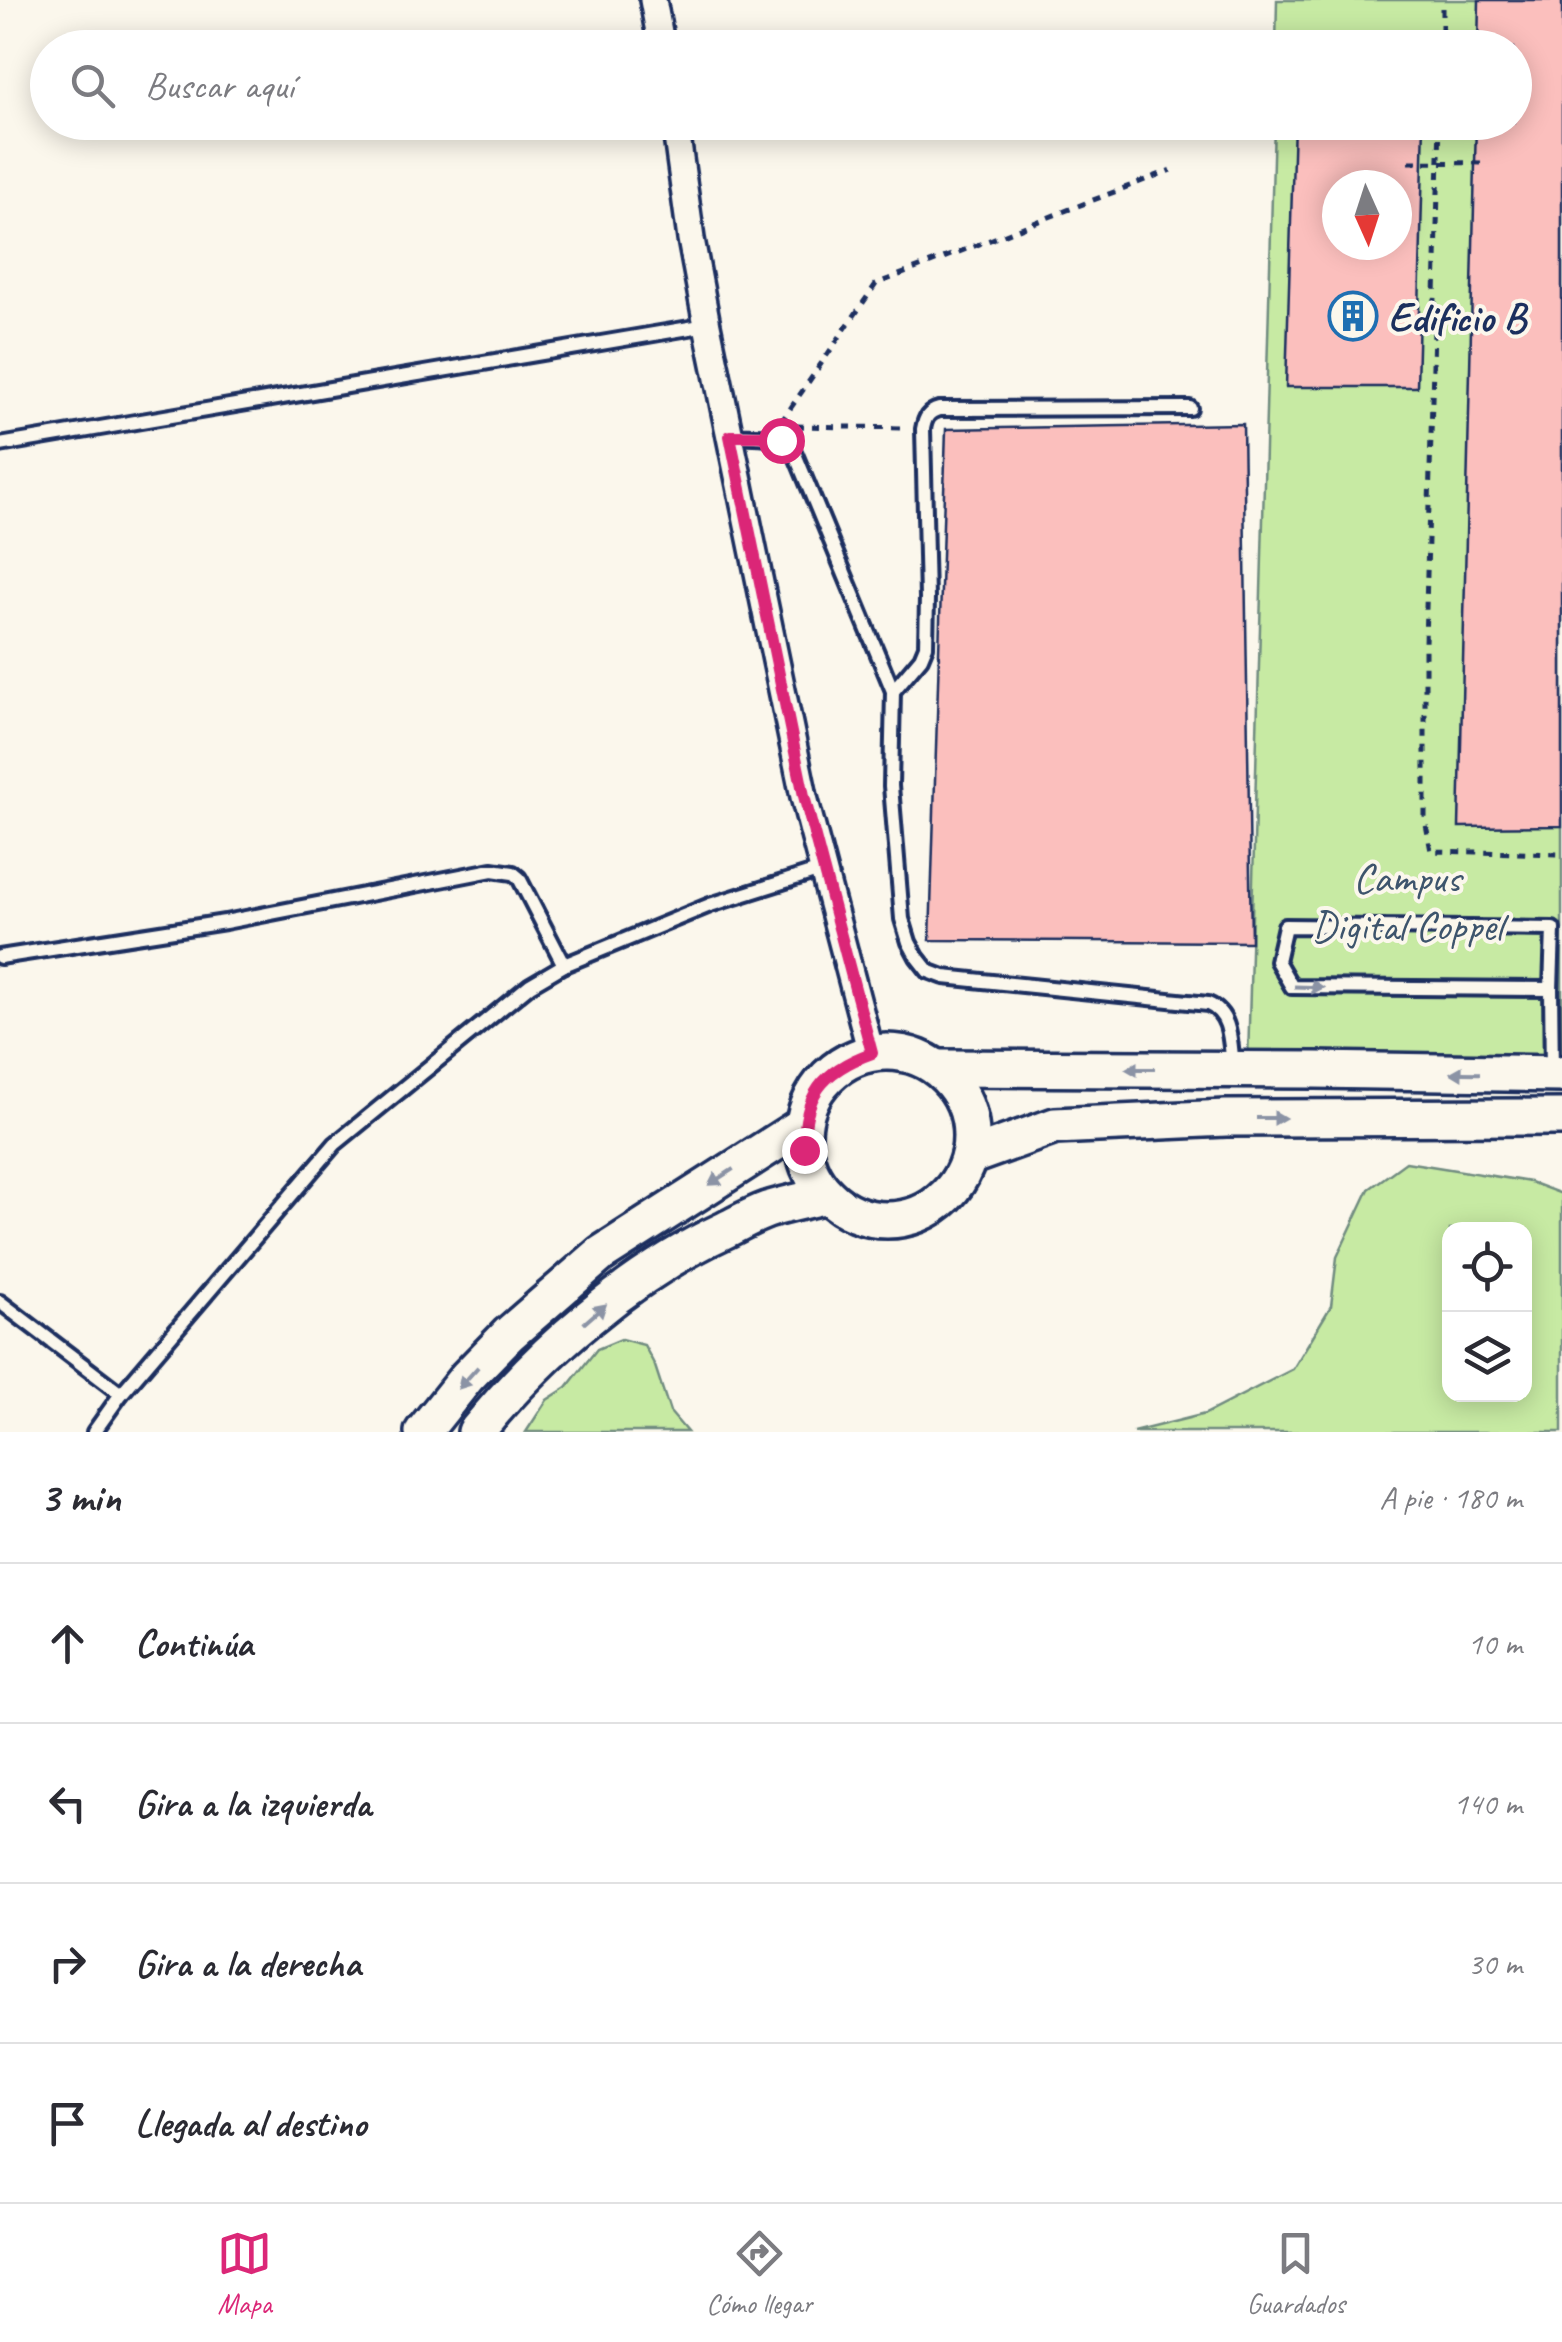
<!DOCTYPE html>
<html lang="es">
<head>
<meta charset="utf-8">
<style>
  :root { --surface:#fff; --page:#f7f7f7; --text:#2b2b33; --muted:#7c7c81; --line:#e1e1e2; --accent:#db2777 }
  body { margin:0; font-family:Caveat,sans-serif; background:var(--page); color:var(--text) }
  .controls { position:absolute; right:30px; bottom:30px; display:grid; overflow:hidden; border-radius:20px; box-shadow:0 5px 25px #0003 }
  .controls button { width:90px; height:90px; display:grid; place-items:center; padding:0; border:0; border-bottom:2px solid var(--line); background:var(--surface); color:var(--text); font:50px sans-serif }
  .compass { position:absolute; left:1322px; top:170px; width:90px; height:90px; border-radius:50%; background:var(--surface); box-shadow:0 5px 25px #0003; rotate:177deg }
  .stop { position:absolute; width:30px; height:30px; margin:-22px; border:8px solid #db2777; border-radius:50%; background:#fff }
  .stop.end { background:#db2777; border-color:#fff; box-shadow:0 2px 10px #0008 }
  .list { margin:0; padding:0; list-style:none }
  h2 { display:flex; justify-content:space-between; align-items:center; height:130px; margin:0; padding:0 40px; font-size:42px }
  h2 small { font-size:32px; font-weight:400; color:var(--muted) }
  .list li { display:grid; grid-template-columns:65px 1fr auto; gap:30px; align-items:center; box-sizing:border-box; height:160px; padding:0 40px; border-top:2px solid var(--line) }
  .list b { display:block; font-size:38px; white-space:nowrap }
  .list em { font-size:32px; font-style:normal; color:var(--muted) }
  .icon { flex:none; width:55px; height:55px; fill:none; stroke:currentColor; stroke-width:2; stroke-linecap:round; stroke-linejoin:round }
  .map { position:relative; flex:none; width:1562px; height:1432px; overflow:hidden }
  .search { position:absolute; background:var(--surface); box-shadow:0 5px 25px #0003; left:30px; right:30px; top:30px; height:110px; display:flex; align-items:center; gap:25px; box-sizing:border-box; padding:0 35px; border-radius:55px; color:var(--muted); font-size:38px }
  .sheet { height:770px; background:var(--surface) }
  nav { display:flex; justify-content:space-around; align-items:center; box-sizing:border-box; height:140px; border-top:2px solid var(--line); background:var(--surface); font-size:28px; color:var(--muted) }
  nav a { display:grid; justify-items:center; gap:5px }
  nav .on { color:var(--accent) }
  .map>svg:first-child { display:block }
  .green { fill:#c7eaa3; stroke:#718c80; stroke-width:2.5; fill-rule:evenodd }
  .building { fill:#fbbfbd; stroke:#1b2f5e; stroke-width:2.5; fill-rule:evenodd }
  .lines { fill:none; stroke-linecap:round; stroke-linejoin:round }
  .service-casing { stroke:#1b2f5e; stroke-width:20 }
  .minor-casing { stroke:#1b2f5e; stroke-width:32 }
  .secondary-casing { stroke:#1b2f5e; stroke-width:42 }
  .path { stroke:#1b2f5e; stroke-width:5; stroke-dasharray:8 8; stroke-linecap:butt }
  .service { stroke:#fbf7ec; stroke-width:12 }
  .minor { stroke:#fbf7ec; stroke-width:25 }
  .secondary { stroke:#fbf7ec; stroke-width:35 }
  .oneway { fill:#8b93a5 }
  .route { stroke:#db2777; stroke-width:12 }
  .labels { text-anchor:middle; stroke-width:8; stroke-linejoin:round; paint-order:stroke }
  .poi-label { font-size:42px; font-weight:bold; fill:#1b2f5e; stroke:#fbf7ec; text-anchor:start }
  .park-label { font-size:42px; fill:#3d546c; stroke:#fbf7ec }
</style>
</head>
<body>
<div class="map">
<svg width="1562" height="1432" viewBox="0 0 1562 1432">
  <rect width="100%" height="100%" fill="#fbf7ec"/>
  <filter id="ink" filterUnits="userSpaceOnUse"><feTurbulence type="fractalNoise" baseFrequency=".01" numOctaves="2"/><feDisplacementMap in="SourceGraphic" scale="20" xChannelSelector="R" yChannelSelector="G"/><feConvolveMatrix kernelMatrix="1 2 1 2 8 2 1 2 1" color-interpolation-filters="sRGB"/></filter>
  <g filter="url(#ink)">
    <!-- green -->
    <g class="green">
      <path d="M1277,0H1562V1056L1248,1061L1274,123L1514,122V48L1276,47ZM1337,185H1397V245H1337Z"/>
      <path d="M1406,1162L1530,1182L1562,1194V1432H1133L1205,1414L1293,1369L1331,1306L1337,1257L1369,1189ZM1450,1230H1524V1394H1450Z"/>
      <path d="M621,1339L644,1345L655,1366L670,1412L687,1432H526L547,1400L567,1387L597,1349Z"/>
    </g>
    <!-- building -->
    <g class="building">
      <path d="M1479,0H1562V826L1459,827L1476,122H1514V48H1478Z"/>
      <path d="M1294,122H1424L1417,387H1286ZM1337,185H1397V245H1337Z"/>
      <path d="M1243,424L1251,942L930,940L946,429Z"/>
    </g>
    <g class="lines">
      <!-- service casing -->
      <g class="service-casing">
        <g id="service">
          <path d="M1190,408L939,409C928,412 925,418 923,429L927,598L926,646L921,658L893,691L891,786L902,919L909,942L917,957L928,971L944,977L1208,1004C1232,1014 1230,1043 1233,1067"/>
          <path d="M730,436C755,436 780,432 795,454L893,691"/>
          <path d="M0,445L707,325"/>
          <path d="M0,957L225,922L492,870L513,873L519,878L564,965"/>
          <path d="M1551,989L1292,987L1277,961L1285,926L1553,929L1551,989L1552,1073"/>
          <path d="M0,1302L121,1394"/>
          <path d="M94,1432L121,1394L335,1144L530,985L564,965L710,905L824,869"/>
        </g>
      </g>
      <!-- minor casing -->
      <g class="minor-casing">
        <g id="minor">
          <path d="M653,0L662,48"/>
          <path d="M675,122L691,239L707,325L804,797L871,1053"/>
        </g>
      </g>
      <!-- secondary casing -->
      <g class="secondary-casing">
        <g id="secondary">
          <circle cx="887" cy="1136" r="84"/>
          <path d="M938,1068L1315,1070L1562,1074"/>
          <path d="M969,1157L1055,1126L1226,1118L1562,1117"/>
          <path d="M423,1432L467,1377L509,1334L601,1254L803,1125"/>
          <path d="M476,1432C540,1352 632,1273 725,1230C739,1223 753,1215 767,1210C786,1204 807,1200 827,1195"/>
        </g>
      </g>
      <!-- path -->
      <g class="path">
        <path d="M1442,48V0"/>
        <path d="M1440,122L1425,643V819L1431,851L1562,854"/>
        <path d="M1409,162L1484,163"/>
        <path d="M781,422L876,284L1171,170"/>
        <path d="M796,426L905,428"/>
      </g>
      <!-- service -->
      <use href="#service" class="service"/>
      <!-- minor -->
      <use href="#minor" class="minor"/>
      <!-- secondary -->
      <use href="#secondary" class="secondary"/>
    </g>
    <!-- one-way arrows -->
    <defs><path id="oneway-solid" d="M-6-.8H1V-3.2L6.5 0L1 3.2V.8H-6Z" transform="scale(2.5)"/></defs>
    <g class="oneway">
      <use href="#oneway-solid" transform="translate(1309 987) rotate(2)"/>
      <use href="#oneway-solid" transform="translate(1140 1069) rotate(-180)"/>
      <use href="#oneway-solid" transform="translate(1465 1073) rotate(-179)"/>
      <use href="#oneway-solid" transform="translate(1271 1118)"/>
      <use href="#oneway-solid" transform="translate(721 1177) rotate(147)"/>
      <use href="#oneway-solid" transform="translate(595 1314) rotate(-41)"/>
      <use href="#oneway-solid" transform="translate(468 1378) rotate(132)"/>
    </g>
  </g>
  <g class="lines" filter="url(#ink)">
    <!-- route -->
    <path class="route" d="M781,440L760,436H730L804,796L872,1053C821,1071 803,1096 804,1150"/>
  </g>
  <!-- icons -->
  <defs>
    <g id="building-ring" transform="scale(2.5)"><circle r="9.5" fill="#fbf7ec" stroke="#1f6fb2" stroke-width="1.5"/><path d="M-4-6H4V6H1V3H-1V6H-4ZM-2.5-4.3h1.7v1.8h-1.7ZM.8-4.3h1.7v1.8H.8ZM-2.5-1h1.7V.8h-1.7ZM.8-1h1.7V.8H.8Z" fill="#1f6fb2"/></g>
  </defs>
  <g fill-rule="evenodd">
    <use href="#building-ring" x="1353" y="316"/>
  </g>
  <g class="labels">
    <!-- poi labels -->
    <g class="poi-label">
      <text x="1388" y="331">Edificio B</text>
    </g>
    <!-- park labels -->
    <g class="park-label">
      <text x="1407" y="892">Campus<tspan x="1407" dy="48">Digital Coppel</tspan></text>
    </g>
  </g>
</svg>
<div class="controls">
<button><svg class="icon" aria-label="locate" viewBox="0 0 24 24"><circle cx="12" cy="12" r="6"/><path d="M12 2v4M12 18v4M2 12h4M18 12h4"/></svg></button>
<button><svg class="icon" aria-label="layers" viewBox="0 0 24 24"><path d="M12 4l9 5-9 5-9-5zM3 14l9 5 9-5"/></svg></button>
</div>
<svg class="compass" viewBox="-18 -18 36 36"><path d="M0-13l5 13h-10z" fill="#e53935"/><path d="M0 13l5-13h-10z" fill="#7c7c81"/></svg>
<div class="stop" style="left:781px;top:440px"></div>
<div class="stop end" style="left:804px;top:1150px"></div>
<div class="search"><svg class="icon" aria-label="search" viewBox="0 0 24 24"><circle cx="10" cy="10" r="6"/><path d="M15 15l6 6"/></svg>Buscar aquí</div>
</div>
<section class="sheet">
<h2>3 min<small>A pie · 180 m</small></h2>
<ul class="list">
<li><svg class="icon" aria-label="ahead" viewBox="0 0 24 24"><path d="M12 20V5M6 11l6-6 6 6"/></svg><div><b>Continúa</b></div><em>10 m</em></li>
<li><svg class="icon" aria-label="left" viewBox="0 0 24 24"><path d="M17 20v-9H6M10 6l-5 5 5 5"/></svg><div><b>Gira a la izquierda</b></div><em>140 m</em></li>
<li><svg class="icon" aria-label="right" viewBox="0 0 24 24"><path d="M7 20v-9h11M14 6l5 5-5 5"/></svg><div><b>Gira a la derecha</b></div><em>30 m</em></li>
<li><svg class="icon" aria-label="arrive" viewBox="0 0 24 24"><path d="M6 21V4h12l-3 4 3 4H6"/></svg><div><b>Llegada al destino</b></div></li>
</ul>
</section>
<nav>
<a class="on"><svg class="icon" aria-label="map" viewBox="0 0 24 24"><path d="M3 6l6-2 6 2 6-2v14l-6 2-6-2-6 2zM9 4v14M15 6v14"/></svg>Mapa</a>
<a><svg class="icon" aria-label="directions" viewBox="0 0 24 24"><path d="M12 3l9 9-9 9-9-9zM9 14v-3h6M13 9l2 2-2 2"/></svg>Cómo llegar</a>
<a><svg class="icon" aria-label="saved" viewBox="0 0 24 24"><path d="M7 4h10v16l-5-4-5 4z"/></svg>Guardados</a>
</nav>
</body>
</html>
